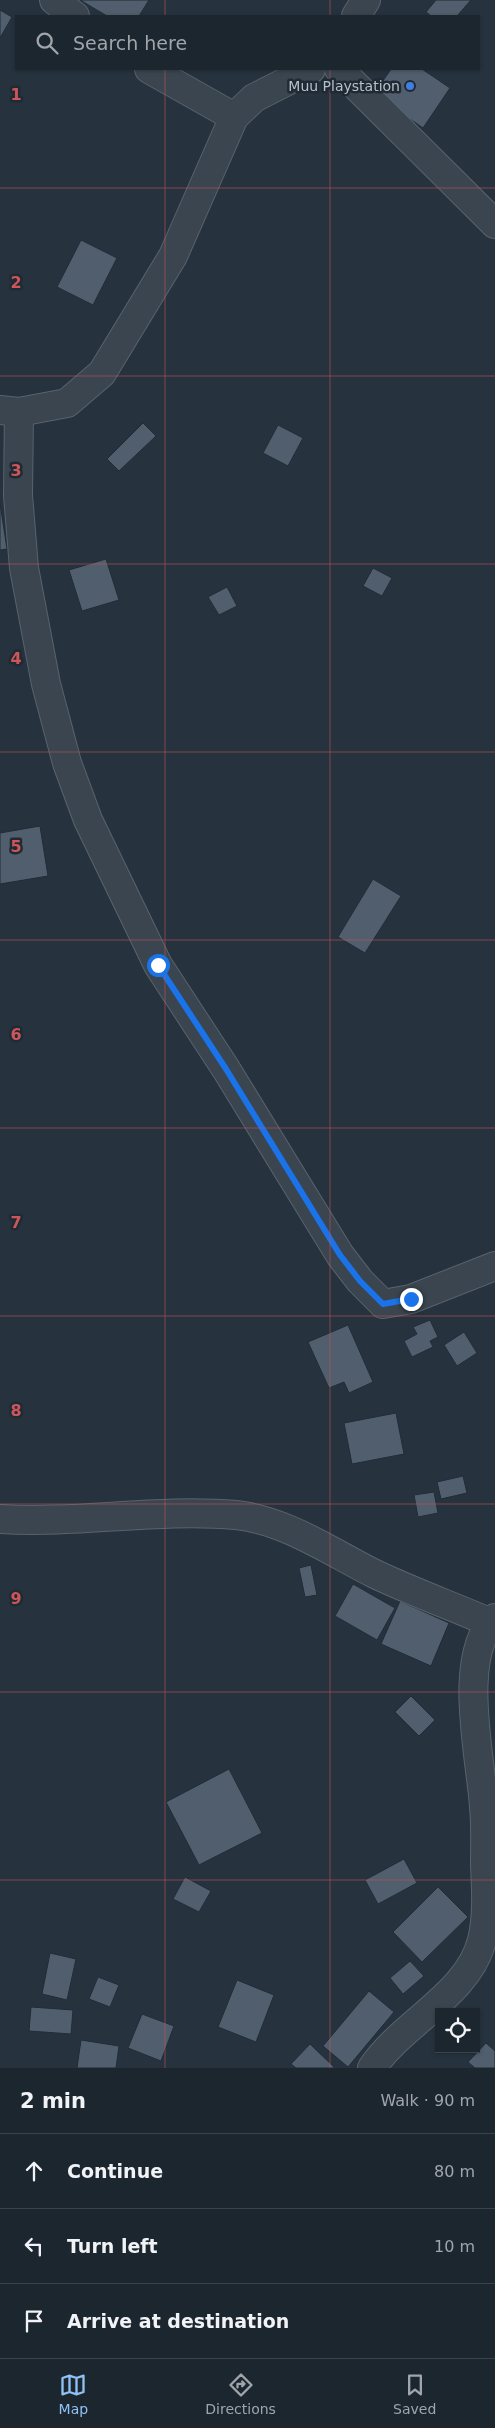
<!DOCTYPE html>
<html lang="en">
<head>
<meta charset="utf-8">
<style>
  :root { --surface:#1c262f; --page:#252e37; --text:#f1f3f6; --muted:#a0a5aa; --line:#3a434b; --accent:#8fc1f5 }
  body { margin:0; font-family:"DejaVu Sans",sans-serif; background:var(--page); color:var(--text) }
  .controls { position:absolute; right:15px; bottom:15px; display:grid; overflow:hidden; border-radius:0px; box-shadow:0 1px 4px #0004 }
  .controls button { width:45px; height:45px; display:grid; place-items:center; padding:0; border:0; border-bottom:1px solid var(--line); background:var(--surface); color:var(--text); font:25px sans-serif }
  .stop { position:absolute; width:15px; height:15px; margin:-11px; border:4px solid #1a73e8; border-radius:50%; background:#fff }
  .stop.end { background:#1a73e8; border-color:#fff; box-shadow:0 1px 5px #0008 }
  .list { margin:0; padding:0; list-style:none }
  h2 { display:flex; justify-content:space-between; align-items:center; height:65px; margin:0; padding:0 20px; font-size:21px }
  h2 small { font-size:16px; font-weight:400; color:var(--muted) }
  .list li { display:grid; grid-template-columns:32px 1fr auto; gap:15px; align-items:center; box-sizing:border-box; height:75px; padding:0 20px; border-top:1px solid var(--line) }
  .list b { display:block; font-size:19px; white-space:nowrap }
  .list em { font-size:16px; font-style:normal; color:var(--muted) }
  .icon { flex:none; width:28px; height:28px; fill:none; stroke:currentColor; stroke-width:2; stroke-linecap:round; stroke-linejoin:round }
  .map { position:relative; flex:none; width:495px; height:2068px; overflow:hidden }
  .search { position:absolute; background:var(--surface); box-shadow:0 1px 4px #0004; left:15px; right:15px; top:15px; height:55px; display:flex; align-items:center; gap:12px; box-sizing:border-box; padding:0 18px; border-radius:0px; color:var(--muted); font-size:19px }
  .sheet { height:290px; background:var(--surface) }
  nav { display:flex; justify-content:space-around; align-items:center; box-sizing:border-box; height:70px; border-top:1px solid var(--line); background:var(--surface); font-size:14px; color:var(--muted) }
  nav a { display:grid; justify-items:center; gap:2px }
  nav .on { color:var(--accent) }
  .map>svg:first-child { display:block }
  .building { fill:#515e6d; stroke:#212c36 }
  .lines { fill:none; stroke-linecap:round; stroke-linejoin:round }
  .minor-casing { stroke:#58636d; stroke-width:30 }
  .minor { stroke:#3a454f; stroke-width:28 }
  .route { stroke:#1a73e8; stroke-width:6 }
  .grid { fill:none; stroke:#cc5659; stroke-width:1; stroke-opacity:0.55 }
  .shop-dot { fill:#3f7fe0; stroke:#1f2a34; stroke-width:2 }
  .labels { text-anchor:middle; stroke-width:5; stroke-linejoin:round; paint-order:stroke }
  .poi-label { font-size:14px; fill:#b6c0ca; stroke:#1f2a34; text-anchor:end }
  .grid-label { font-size:16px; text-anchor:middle; font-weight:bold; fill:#cc5659; stroke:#1f2a34; stroke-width:5; stroke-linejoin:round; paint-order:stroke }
</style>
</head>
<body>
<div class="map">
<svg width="495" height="2068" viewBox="0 0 495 2068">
  <rect width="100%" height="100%" fill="#26333f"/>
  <!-- building -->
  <g class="building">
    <path d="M80,0H149L139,16H107Z"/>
    <path d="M436,0H471L457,16H431L426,12Z"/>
    <path d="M0,10L12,17L0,38Z"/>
    <path d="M391,69H422L450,88L423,128L374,94Z"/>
    <path d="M81,240L117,258L93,305L57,287Z"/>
    <path d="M143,423L156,436L119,471L107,459Z"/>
    <path d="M278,425L303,438L288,466L263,453Z"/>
    <path d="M0,503L7,549L0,550Z"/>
    <path d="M106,559L119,600L82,611L69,570Z"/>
    <path d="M373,568L392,578L382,596L363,586Z"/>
    <path d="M227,587L237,606L219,615L208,597Z"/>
    <path d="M40,826L48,876L0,884V833Z"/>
    <path d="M373,879L401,896L365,953L338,937Z"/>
    <path d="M430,1320L438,1337L430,1341L433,1347L412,1357L404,1341L417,1334L413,1327Z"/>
    <path d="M348,1325L373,1382L349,1393L344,1382L329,1388L308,1342Z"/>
    <path d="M464,1332L477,1353L457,1366L444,1345Z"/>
    <path d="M396,1413L404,1454L352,1464L344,1423Z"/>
    <path d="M463,1476L467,1493L441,1499L437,1482Z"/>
    <path d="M434,1492L438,1513L418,1517L414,1495Z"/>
    <path d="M311,1565L317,1595L305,1597L299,1568Z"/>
    <path d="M353,1584L395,1608L377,1640L335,1616Z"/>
    <path d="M400,1601L449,1623L431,1666L381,1644Z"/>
    <path d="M411,1696L435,1720L419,1736L395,1712Z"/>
    <path d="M229,1769L262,1833L199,1865L166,1802Z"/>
    <path d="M404,1859L417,1883L378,1904L365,1880Z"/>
    <path d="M185,1877L211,1891L199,1912L173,1899Z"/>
    <path d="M438,1887L468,1917L422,1962L393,1932Z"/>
    <path d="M50,1953L76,1959L67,2000L42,1994Z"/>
    <path d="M410,1961L424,1976L403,1994L390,1978Z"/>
    <path d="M98,1977L119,1985L110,2007L89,1999Z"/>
    <path d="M237,1980L274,1995L256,2042L218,2027Z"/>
    <path d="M369,1991L394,2012L348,2067L323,2046Z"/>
    <path d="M31,2007L73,2010L71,2034L29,2031Z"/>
    <path d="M142,2014L174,2026L161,2061L128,2048Z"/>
    <path d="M81,2040L119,2046L116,2068H77Z"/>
    <path d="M486,2043L495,2051V2068H475L468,2062Z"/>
    <path d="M310,2044L335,2068H296L291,2064Z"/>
  </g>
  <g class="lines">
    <!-- minor casing -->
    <g class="minor-casing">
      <g id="minor">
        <path d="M54,0L75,16"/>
        <path d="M356,16L366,0"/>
        <path d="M149,69L234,117"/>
        <path d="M339,69L495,224"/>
        <path d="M0,410L19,412L67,403L102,373L173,256L234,117L254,98L311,69"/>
        <path d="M19,412L18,495L24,568L46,684L67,763L88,820L158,965L226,1069L340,1255L360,1281L383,1304L411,1299L495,1266"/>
        <path d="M0,1519C78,1524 157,1508 236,1515C285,1520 331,1552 375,1574C413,1592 452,1606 491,1623"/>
        <path d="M372,2068C402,2023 469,1994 482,1940C488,1916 486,1888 485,1864C485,1845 486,1826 484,1807C481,1758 456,1657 495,1618"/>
      </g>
    </g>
    <!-- minor -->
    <use href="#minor" class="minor"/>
  </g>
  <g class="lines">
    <!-- route -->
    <path class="route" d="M158,965L226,1069L340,1255L360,1281L383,1304L411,1299"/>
  </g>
  <!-- grid -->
  <path class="grid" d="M165,0V16M330,0V16M165,69V2068M330,69V2068M0,188H495M0,376H495M0,564H495M0,752H495M0,940H495M0,1128H495M0,1316H495M0,1504H495M0,1692H495M0,1880H495"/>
  <!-- markers -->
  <circle class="shop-dot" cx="410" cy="86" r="5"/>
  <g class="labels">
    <!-- poi labels -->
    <g class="poi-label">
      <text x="400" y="91">Muu Playstation</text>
    </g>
  </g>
  <g class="grid-label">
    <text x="16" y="100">1</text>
    <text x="16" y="288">2</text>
    <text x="16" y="476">3</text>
    <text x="16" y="664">4</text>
    <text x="16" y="852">5</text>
    <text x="16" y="1040">6</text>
    <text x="16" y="1228">7</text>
    <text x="16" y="1416">8</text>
    <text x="16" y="1604">9</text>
  </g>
</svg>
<div class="controls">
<button><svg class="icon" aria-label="locate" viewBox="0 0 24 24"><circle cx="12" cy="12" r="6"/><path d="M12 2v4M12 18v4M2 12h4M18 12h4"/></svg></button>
</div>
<div class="stop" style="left:158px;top:965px"></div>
<div class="stop end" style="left:411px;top:1299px"></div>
<div class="search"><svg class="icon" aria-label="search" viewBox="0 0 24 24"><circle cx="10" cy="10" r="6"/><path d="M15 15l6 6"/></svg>Search here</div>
</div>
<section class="sheet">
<h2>2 min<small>Walk · 90 m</small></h2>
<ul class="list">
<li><svg class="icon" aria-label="ahead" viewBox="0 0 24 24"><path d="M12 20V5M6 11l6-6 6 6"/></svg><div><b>Continue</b></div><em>80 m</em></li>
<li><svg class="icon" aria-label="left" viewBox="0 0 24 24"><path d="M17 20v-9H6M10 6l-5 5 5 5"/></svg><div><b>Turn left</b></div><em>10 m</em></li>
<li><svg class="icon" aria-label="arrive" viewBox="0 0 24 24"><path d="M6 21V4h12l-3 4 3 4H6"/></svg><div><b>Arrive at destination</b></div></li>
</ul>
</section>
<nav>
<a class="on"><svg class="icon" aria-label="map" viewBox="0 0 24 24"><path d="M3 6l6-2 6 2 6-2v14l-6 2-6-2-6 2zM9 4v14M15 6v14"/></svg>Map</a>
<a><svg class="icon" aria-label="directions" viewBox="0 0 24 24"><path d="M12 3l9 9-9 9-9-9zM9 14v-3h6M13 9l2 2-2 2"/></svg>Directions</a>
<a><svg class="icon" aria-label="saved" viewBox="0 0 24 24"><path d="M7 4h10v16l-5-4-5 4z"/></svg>Saved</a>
</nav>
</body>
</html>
